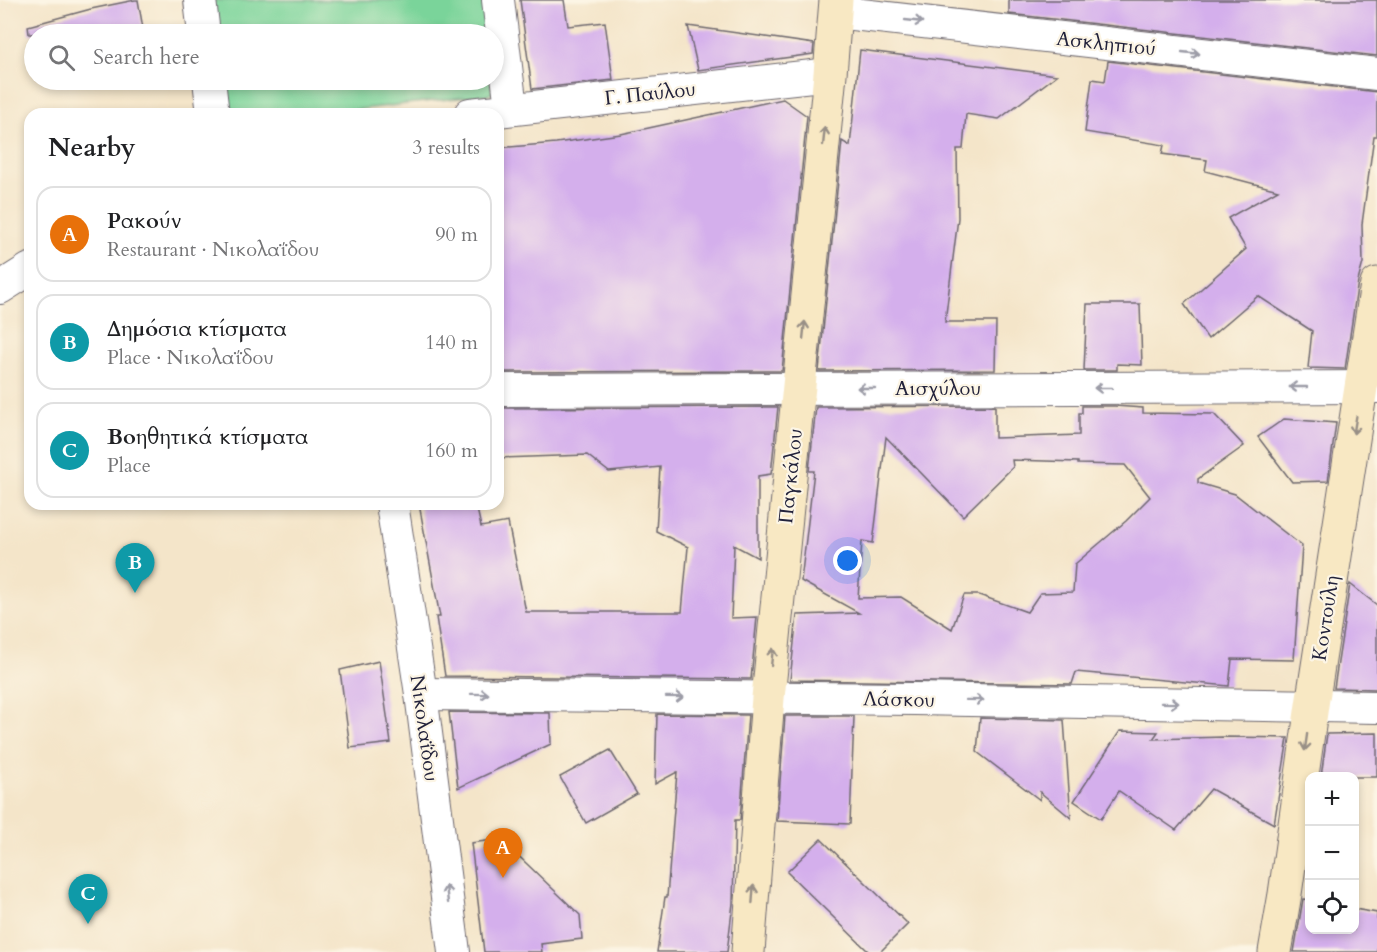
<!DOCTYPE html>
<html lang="en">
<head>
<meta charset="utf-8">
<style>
  :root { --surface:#fff; --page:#f2f2f2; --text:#202124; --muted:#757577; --line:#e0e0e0; --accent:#c8321e }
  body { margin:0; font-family:Cardo,serif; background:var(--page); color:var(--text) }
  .controls { position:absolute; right:18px; bottom:18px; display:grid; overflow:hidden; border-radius:12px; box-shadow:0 3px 9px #0003 }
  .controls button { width:54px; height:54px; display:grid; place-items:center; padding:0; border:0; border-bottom:2px solid var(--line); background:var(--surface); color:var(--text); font:30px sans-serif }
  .you { position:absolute; left:848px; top:561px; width:21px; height:21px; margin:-15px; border:4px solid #fff; border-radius:50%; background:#1a73e8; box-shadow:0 0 0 9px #1a73e833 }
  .badge { display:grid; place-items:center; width:39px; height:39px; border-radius:50%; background:var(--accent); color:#fff; font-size:20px; font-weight:700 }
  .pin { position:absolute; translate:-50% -50px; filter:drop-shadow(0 2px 3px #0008) }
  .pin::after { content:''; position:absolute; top:32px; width:21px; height:18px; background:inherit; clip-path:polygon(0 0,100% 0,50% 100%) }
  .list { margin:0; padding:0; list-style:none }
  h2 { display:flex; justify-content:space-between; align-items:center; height:78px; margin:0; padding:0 24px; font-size:26px }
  h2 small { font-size:20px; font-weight:400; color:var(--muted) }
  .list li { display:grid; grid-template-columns:39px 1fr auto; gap:18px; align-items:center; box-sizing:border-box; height:96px; margin:0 12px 12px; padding:0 12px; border:2px solid var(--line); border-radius:18px }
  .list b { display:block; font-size:22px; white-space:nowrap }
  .list p { margin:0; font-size:20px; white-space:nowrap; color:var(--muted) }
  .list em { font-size:20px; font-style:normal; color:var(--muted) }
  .icon { flex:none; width:33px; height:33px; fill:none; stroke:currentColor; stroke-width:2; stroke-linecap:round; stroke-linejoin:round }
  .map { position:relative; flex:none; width:1377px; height:952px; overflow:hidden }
  .search { position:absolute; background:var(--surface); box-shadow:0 3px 9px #0003; left:24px; top:24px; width:480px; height:66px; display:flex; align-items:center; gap:15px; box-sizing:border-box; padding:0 21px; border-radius:33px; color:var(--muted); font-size:22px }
  .panel { position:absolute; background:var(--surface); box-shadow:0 3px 9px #0003; left:24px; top:108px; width:480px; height:402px; border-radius:18px }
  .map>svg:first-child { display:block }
  .green { fill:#7ad49a; stroke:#4e7b6a; stroke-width:1.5 }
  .building { fill:#d4afec; fill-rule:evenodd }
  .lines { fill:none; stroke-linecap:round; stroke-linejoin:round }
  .street-casing { stroke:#6c666d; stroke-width:34 }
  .secondary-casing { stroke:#6c666d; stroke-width:35 }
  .street { stroke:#fff; stroke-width:32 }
  .secondary { stroke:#f8e8c3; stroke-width:33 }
  .oneway { stroke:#9c9ca7 }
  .oneway2 { stroke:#988f86 }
  .labels { text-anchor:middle; stroke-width:4.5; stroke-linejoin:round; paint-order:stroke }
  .street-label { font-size:20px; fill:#22223b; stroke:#fcf5e5 }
</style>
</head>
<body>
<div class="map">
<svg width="1377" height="952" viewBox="0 0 1377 952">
  <rect width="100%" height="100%" fill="#fcf5e5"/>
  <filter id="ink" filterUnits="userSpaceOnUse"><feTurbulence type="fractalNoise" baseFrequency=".0167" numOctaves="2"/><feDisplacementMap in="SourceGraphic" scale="12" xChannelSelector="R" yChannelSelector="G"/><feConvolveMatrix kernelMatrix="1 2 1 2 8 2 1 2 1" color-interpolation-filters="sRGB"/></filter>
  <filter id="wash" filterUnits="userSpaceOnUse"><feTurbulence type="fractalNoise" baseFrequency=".008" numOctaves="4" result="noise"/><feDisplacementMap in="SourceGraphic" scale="24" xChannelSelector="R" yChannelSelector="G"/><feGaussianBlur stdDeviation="1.35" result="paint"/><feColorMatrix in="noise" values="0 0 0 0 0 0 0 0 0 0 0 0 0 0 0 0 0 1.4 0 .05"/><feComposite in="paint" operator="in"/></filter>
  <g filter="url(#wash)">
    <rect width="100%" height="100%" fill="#f4e5c9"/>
    <!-- green -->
    <g class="green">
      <path d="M212,0H484L487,34H215Z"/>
      <path d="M220,80H491L492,94L320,114H223Z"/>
    </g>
    <g id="blocks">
      <!-- building -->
      <g class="building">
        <path d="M135,0H138L144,34H29L28,26L91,9Z"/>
        <path d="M520,0H564L568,26L605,22L613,80L532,89Z"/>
        <path d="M1009,0H1377V56L1009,14Z"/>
        <path d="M688,26L814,44L813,54L698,70Z"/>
        <path d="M860,50L1057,75L999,119L966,114L963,149H957L958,218L945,322H996L995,370L819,371L842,141L850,146Z"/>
        <path d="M1108,61L1377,92V136H1374L1362,224L1363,263L1358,281L1345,369L1308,368L1312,331L1258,296L1208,339L1184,304L1246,249L1228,218L1278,190L1205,171L1207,160L1162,154L1164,145L1085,132L1092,79L1105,81Z"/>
        <path d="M783,99L807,116L782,371L498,372V148L556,143L621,134Z"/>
        <path d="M1087,304H1140L1142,365L1117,364V370H1084Z"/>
        <path d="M995,406V438L1079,435V413H1082V406H1115L1143,408V413L1214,414L1244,446L1198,479V483L1235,494L1302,546L1294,660L1232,659L1229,686L1076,672L1072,684L790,680L797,615L859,613L801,581L814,471H809L816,407ZM886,437L963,516L1013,467L1012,460L1078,462V464L1125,465L1150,497L1126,521L1075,564L1073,592L1040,593L1027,612L979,595H964L952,629L901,597L858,598L862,541L873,543Z"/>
        <path d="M778,407L771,474L758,476V558L734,545L731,618L757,617L751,679L445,676L436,617H440L419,504H476L481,527L508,522L526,612H682L688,547L656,531L660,467L609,472L587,455L498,458V408Z"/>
        <path d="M1284,419L1336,423L1328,481L1292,482L1258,437Z"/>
        <path d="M1350,584L1377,605V689L1334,688Z"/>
        <path d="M379,661L391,743L350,748L340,670Z"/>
        <path d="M449,712L550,713L551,744L458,788Z"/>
        <path d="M657,714L748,715L740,820H735L733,903L727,952H657L665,897H667L677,772L655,784Z"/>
        <path d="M785,716H854L850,824L777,821Z"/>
        <path d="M980,718L1064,720L1071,818L1040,792V800L977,752Z"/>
        <path d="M1120,731L1158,732L1153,739L1224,737L1288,738L1274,824L1211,789L1176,830L1119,791L1101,819L1074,801Z"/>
        <path d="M1377,733V777H1321L1327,734Z"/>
        <path d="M610,750L637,794L586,823L560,777Z"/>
        <path d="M501,839L580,915L582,939L541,944L542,952H484L471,843Z"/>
        <path d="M821,839L908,924L880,952H869L787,872Z"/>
        <path d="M1303,899L1310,900V930H1354V909L1377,913V952H1294Z"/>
      </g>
    </g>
  </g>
  <g filter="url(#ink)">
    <use href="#blocks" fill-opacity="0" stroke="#6c666d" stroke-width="1.5"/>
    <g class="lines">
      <!-- street casing -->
      <g class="street-casing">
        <g id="street">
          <path d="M200,0L204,34"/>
          <path d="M498,0L511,108"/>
          <path d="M835,12L1377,74"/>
          <path d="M209,80L213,114"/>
          <path d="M470,114L830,74"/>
          <path d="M0,288L30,269"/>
          <path d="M498,390L1377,387"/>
          <path d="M392,504L421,694L454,952"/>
          <path d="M421,694L915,699L1377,707"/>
        </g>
      </g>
      <!-- secondary casing -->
      <g class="secondary-casing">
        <g id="secondary">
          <path d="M748,952L768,698L830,74L836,0"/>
          <path d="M1275,952L1285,894L1312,705L1377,284"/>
        </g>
      </g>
      <!-- street -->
      <use href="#street" class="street"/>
      <!-- secondary -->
      <use href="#secondary" class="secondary"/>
    </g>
    <!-- one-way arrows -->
    <defs><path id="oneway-shaft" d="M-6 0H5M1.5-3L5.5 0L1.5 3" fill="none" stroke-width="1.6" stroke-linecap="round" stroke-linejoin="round" transform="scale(1.5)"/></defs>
    <g class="oneway">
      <use href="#oneway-shaft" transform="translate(914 21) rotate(6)"/>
      <use href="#oneway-shaft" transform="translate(1191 53) rotate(6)"/>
      <use href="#oneway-shaft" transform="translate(1298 387) rotate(180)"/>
      <use href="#oneway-shaft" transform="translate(866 388) rotate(180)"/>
      <use href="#oneway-shaft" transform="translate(1103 388) rotate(180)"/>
      <use href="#oneway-shaft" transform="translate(480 694) rotate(1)"/>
      <use href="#oneway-shaft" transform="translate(675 697) rotate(1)"/>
      <use href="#oneway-shaft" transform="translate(975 700) rotate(1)"/>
      <use href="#oneway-shaft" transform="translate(1170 703) rotate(1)"/>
      <use href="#oneway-shaft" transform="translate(447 894) rotate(-97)"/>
    </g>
    <g class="oneway2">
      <use href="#oneway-shaft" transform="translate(824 136) rotate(-84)"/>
      <use href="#oneway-shaft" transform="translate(804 330) rotate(-84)"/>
      <use href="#oneway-shaft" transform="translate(1355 425) rotate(99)"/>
      <use href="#oneway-shaft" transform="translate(772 657) rotate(-84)"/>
      <use href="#oneway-shaft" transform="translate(1306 742) rotate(98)"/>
      <use href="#oneway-shaft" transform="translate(753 894) rotate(-86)"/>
    </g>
  </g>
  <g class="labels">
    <!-- street labels -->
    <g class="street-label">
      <text transform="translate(1106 43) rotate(6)" y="7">Ασκληπιού</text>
      <text transform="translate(650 93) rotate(-6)" y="7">Γ. Παύλου</text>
      <text x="938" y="395">Αισχύλου</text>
      <text transform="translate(790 476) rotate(-84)" y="7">Παγκάλου</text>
      <text transform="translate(1325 618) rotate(-81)" y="7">Κοντούλη</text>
      <text transform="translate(899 699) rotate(1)" y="7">Λάσκου</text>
      <text transform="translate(425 728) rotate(82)" y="7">Νικολαΐδου</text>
    </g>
  </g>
</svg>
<div class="controls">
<button>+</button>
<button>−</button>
<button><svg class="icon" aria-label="locate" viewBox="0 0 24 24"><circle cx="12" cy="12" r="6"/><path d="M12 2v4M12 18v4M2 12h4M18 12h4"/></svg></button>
</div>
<div class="you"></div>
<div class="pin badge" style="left:503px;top:878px;background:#e8710a">A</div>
<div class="pin badge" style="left:135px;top:593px;background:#0f9aa8">B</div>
<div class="pin badge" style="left:88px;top:924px;background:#0f9aa8">C</div>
<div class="search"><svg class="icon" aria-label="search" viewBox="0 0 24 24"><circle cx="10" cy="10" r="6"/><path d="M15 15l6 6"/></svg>Search here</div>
<section class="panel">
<h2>Nearby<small>3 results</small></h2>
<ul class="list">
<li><span class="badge" style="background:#e8710a">A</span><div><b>Ρακούν</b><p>Restaurant · Νικολαΐδου</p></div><em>90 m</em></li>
<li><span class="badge" style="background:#0f9aa8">B</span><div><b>Δημόσια κτίσματα</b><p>Place · Νικολαΐδου</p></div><em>140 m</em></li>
<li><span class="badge" style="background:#0f9aa8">C</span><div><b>Βοηθητικά κτίσματα</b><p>Place</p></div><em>160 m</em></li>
</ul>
</section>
</div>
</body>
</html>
